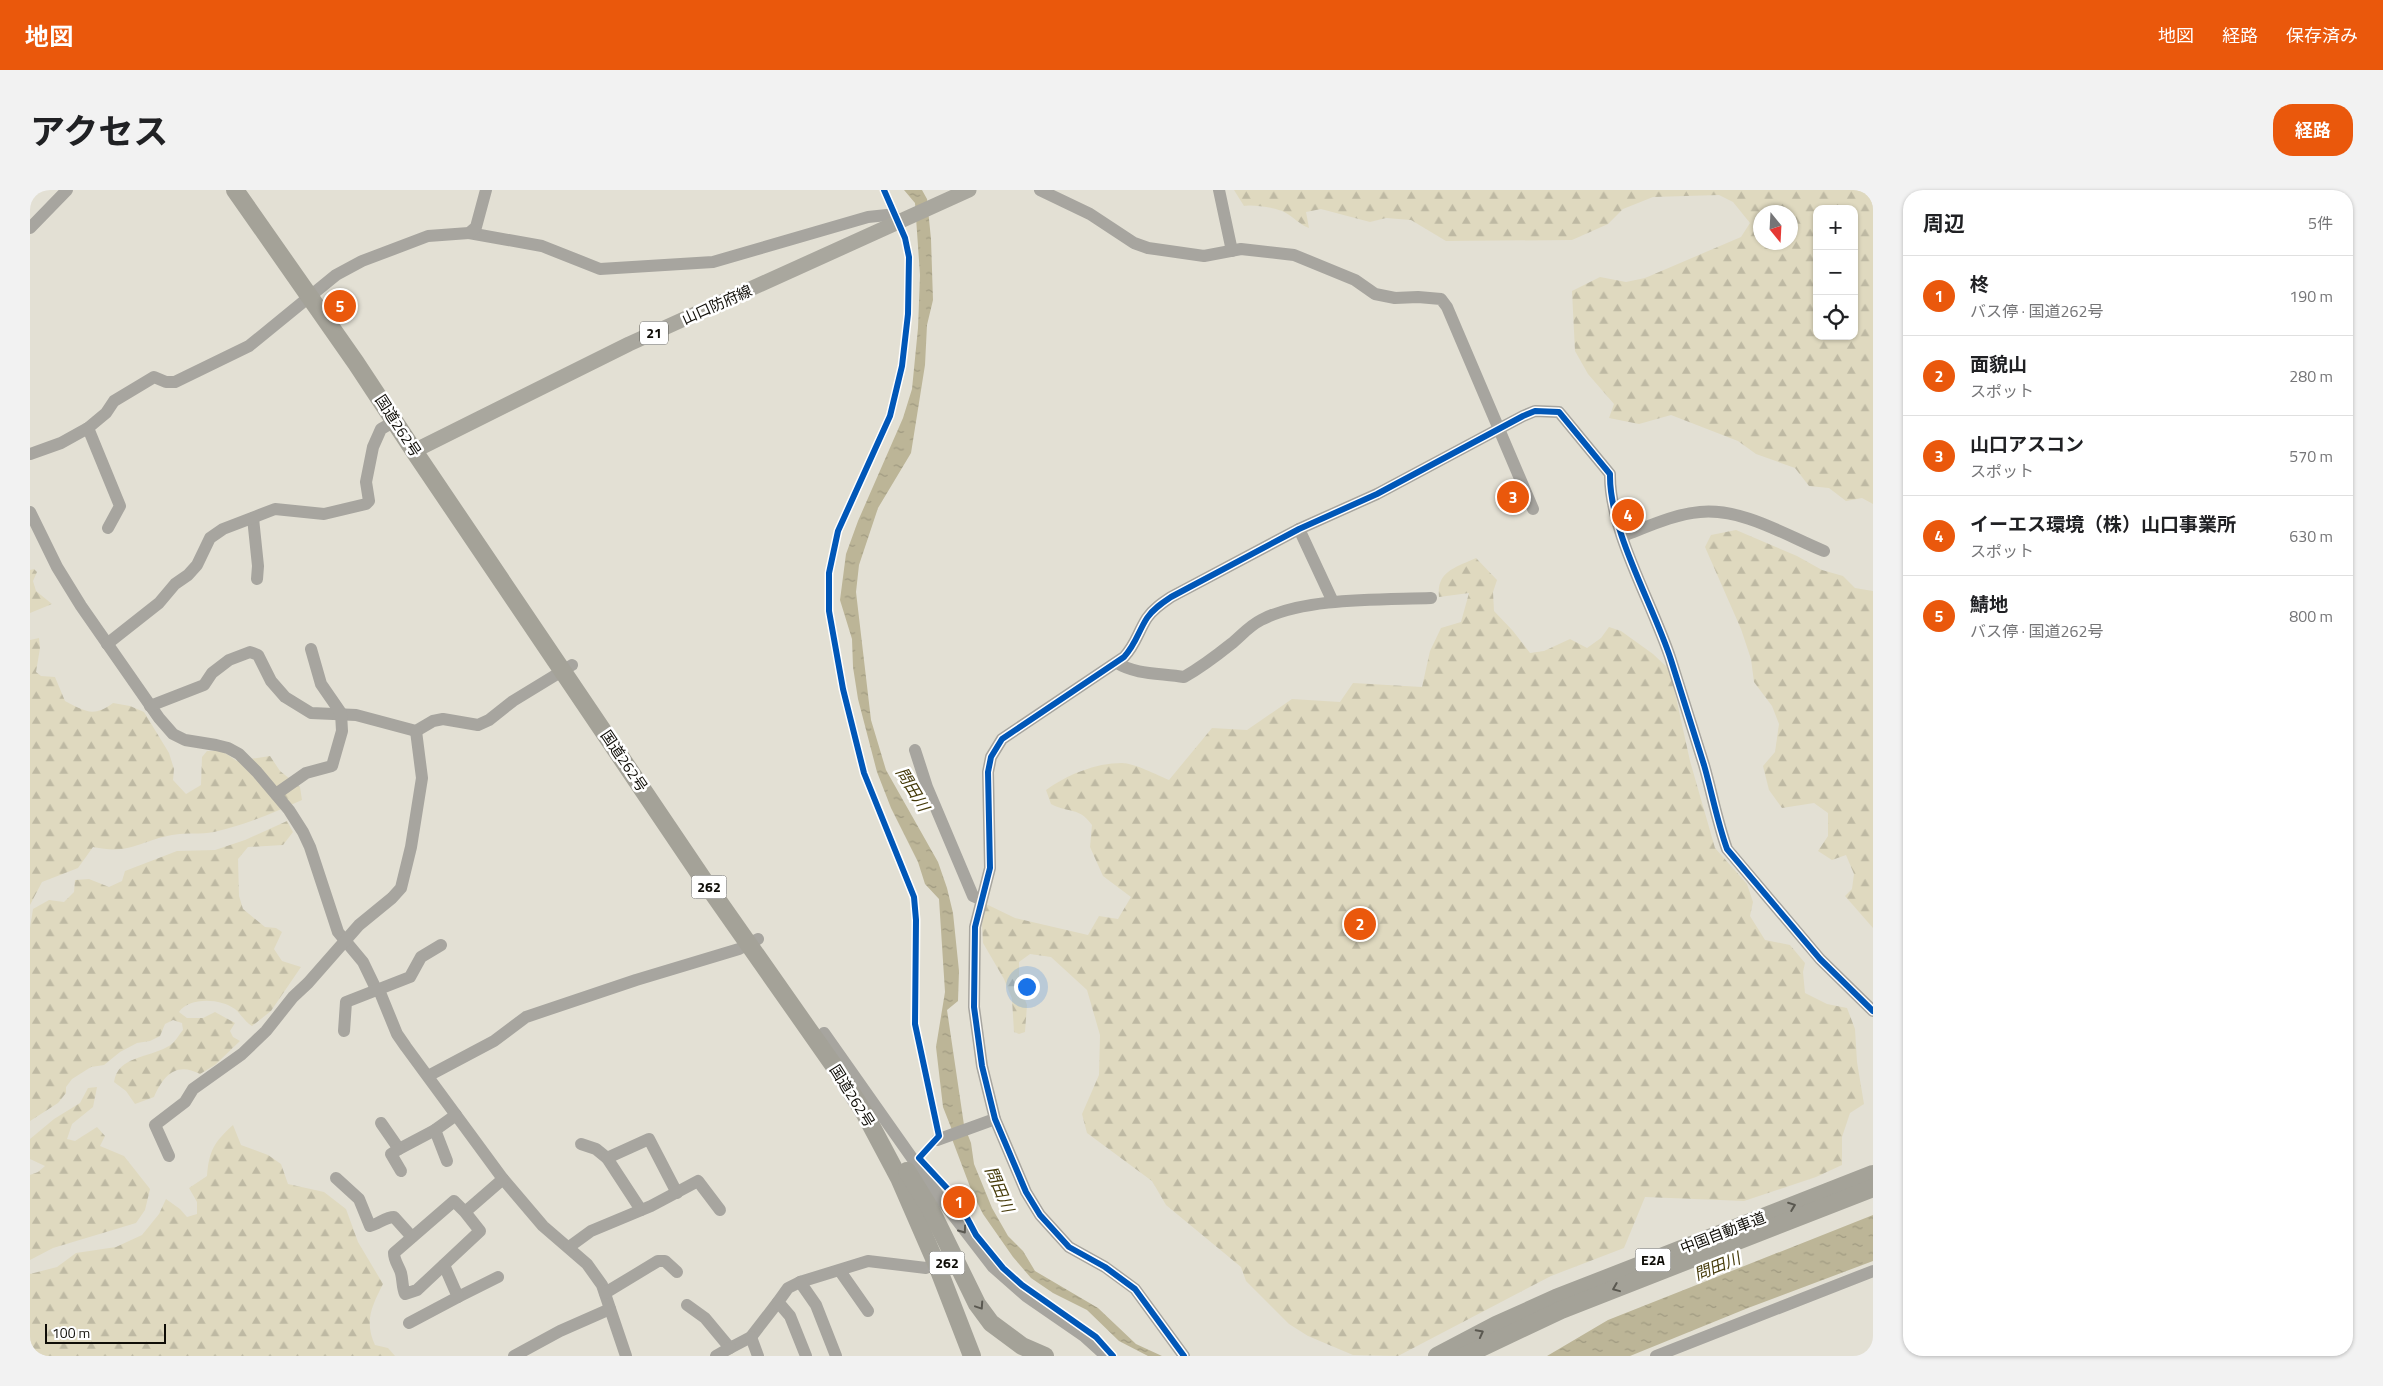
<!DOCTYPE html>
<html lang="ja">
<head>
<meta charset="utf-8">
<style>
  :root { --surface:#fff; --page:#f2f2f2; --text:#202124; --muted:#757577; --line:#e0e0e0; --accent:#ea580c }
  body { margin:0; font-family:"Titillium Web","Noto Sans JP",sans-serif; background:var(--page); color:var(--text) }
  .controls { position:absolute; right:15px; top:15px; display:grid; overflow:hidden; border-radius:10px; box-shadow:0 1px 4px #0004 }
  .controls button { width:45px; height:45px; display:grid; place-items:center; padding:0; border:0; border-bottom:1px solid var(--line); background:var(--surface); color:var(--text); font:25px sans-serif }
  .compass { position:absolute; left:1723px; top:15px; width:45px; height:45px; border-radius:50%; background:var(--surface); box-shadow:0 1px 4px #0004; rotate:162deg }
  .scale { position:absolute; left:15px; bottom:12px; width:121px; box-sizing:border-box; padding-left:5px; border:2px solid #0f0d07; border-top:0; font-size:14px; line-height:18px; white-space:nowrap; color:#0f0d07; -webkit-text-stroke:4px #fff; paint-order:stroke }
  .you { position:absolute; left:996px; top:796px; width:18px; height:18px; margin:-12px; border:4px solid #fff; border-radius:50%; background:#1a73e8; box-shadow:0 0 0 8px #1a73e833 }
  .badge { display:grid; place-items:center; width:32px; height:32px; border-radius:50%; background:var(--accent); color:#fff; font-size:16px; font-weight:700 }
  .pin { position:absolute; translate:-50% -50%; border:2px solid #fff; box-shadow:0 1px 5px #0006 }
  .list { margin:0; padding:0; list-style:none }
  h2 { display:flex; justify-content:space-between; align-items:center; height:65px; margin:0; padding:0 20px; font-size:21px }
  h2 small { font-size:16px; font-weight:400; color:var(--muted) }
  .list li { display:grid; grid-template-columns:32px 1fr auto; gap:15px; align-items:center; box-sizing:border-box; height:80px; padding:0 20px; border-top:1px solid var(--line) }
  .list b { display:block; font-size:19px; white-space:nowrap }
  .list p { margin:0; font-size:16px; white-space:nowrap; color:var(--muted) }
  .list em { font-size:16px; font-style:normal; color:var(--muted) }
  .icon { flex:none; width:28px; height:28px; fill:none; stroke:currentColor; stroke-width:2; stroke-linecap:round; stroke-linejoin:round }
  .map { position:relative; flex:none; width:1843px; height:1166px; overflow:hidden; border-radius:20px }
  header { display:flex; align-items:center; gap:30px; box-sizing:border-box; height:70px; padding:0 25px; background:var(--accent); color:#fff }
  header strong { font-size:24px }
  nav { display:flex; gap:28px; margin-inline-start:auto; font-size:18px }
  .intro { display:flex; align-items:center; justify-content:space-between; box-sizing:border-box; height:120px; padding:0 30px }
  h1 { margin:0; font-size:35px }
  .button { padding:12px 22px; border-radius:20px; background:var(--accent); color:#fff; font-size:18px; font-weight:700 }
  main { display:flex; gap:30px; padding:0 30px }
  aside { flex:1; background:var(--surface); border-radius:20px; box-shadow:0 1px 4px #0004 }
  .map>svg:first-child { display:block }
  .forest { fill:url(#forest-firs); fill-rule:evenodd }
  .water { fill:url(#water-ripples) }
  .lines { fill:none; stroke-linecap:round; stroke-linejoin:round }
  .minor { stroke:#a7a59f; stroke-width:12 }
  .major { stroke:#a9a79e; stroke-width:15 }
  .highway { stroke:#a4a298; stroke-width:18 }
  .cycleway-casing { stroke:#fff; stroke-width:9 }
  .cycleway { stroke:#0057b8; stroke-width:6 }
  .oneway { stroke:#5a5850 }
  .oneway2 { stroke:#5b5953 }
  .labels { text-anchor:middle; stroke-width:5; stroke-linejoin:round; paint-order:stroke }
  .shield { fill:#fff; stroke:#575651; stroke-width:1 }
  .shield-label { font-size:14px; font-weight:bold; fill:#0f0d07 }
  .street-label { font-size:15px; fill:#0f0d07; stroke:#fff }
  .water-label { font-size:16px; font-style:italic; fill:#463b0a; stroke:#fff }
</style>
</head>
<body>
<header>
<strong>地図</strong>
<nav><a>地図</a><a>経路</a><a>保存済み</a></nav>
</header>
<div class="intro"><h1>アクセス</h1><a class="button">経路</a></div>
<main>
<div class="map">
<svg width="1843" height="1166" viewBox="0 0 1843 1166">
  <defs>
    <pattern id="forest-firs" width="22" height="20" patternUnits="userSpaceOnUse" patternTransform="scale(1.25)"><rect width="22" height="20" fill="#dfd9bf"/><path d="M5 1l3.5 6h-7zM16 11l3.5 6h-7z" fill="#beb9a3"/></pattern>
    <pattern id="water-ripples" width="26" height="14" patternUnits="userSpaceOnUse" patternTransform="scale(1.25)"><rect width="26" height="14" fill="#bcb597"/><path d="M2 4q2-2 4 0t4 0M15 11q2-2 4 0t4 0" fill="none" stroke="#a09a81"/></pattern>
  </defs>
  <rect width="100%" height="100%" fill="#e3e0d4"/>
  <!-- forest -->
  <g class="forest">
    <path d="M1204,0H1843V314L1832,308L1816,311L1799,298L1779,296L1765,278L1726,264L1708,251L1641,225L1609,234L1579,228L1584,214L1558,184L1545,161L1542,101L1570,87L1596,92L1615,88L1711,47L1720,33L1703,12L1689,5L1623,7L1593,19L1578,34L1542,50L1416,51L1381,30L1356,28L1340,32L1291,19L1276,22L1279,38C1269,34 1265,28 1256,23C1249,18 1222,14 1214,16ZM1787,19H1824V146H1787ZM1730,22H1760V52H1730Z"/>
    <path d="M1706,340L1767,366L1792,380L1813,386L1825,398L1843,401V738L1815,706L1822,699L1824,684L1816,665L1802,670L1788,661L1798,646V623L1784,613L1752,618L1739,600L1733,576L1745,562L1749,534L1742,516L1724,492L1721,469L1711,439L1675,357L1681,345Z"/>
    <path d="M1446,368L1467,390L1463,402L1464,421L1483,441L1500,463L1514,461L1540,449L1557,458L1571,448L1579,437L1591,441L1623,464L1640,480L1660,571L1685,658L1717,694L1723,712L1720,726L1735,750L1760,755L1775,773L1773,782L1775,803L1797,814L1817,818L1825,839L1827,872L1834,914L1820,923L1812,947V975L1786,987L1714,1011L1615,1007L1594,1058L1521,1086L1368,1166L1323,1165L1278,1146L1259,1134L1216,1091L1211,1077L1136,1015L1122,991L1057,943L1052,924L1069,885L1070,845L1057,800L1021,767L1000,764L989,772V794L997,815L995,842L989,844L984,842L982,809L974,789L953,753L952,734L956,714L985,728L1058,745L1069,726L1088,729L1101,707L1073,686L1060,657L1062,635C1048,616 1040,624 1021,614L1016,600C1037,585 1065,573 1092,573C1104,573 1127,585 1139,590L1182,538L1217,540L1262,509L1310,512L1323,493L1392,497L1400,461L1411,438L1431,432L1439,403L1409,407C1406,381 1427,377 1446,368Z"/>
    <path d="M4,379L7,382L3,391L6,401L22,414L0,423V380Z"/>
    <path d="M9,448L10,458L6,482L11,486L25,487L35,511C55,521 63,528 83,513L100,516L114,522L139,563L144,579L143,590L156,604L171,595L172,567L177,561H192L207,571L240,566L250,581L270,597L272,610C243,623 215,635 184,642C171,645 156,642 142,645C109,651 101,665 63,657L48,678L12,692L0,715V450Z"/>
    <path d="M257,631L263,642L253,655L218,657L208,669L209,706L213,719L235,737L246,738L252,742L244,759L252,771L271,777L241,821L222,836C214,831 211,824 205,819C190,808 159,807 149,822L157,828H173L185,822L205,833L200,841L203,847L210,851L185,875L170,884C146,871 133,886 124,907L105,914L96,901L84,892C88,866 118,868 137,857C144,854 148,846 153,840L152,833L143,830L135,834L130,846L120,851L107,853L90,862L74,875L61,877L42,889L36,897V903L28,913L0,931V738L3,719L19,710L34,712L44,702L45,690L59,689L79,697L92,691L95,681L147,661L185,660L215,650Z"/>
    <path d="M67,897L63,917L42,934L37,949L45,951L67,937L75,946L70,956L94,966L120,999L115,1020L106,1033L23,1058L0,1070V985L8,982L15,976L0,969V949L24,929L50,913L58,898Z"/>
    <path d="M203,935L211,955L238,965L251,974L258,994L294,1002L316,1019L328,1052L353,1094C342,1116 334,1131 345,1155L358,1158L365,1166H0V1084L27,1077L46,1063L86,1057L112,1045L129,1024L136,1009L150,1019L157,1027L167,1024V1012L159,998L177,986C179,961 184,952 203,935Z"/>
  </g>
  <!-- water -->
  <g class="water">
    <path d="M874,0H892L897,9L901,49L903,110L897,135L895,175L881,263L848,318L829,375L826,402L841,530L856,580L908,672L917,698L923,723L929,781L928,811L917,820L934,935L941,953L944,974L962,1018L978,1046L993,1061L1005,1081L1068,1118L1106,1154L1132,1166H1118L1089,1151L1057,1120L1023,1103L1001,1088L983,1067L953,1024L942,1002L922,949V940L913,917L906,857L915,802L909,709L895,694L888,672L861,618L847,582L828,509L823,477L822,449L810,410L816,364L828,331L873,228L882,199L888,138L890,85L885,13Z"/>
    <path d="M1843,1025V1071L1718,1118L1600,1166H1517L1578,1130Z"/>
  </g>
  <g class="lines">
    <!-- minor -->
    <g class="minor">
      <path d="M1010,0L1060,24L1104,53L1118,58L1174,66L1211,59L1264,65L1325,90L1345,104L1365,108L1388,107L1411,109L1417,117L1503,319"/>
      <path d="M1189,0L1202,61"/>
      <path d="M0,38L37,0"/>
      <path d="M439,43L512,56L570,79L683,72L838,27L857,25L864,26L865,34"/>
      <path d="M58,238L90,316L78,338"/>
      <path d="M0,264L31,253L58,238L76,223L84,211L124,187L136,192H145L219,156L306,85L332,71L398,46L439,43L446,37L456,0"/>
      <path d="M0,322L27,377L51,416L129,528L143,544L155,550L186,555L198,558L209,564L227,582L259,620L273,642L280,657L308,742L333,772L347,801"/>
      <path d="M223,328L228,376L227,389"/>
      <path d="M1269,339L1303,412"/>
      <path d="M1593,346C1617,337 1644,324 1670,322C1713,318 1755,345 1794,361"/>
      <path d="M77,454L129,413L145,394L158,385L167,375L180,348L193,339L245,319L294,324L336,314L339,311L336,292L343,257L351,239L365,231"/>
      <path d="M1087,473C1106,485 1132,483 1154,487C1170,478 1186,466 1201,454C1211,446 1219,436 1231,430C1275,407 1352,410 1401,408"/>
      <path d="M120,516L174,495L182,483L199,470L220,462L228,465L241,491L255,507L281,523L326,525L386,541L403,531L413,529L448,535L459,530L483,511L542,475"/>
      <path d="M885,560L897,597L943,706L950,709"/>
      <path d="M246,604L276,583L302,576L312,541L311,523L291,494L281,459"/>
      <path d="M349,800L367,844L376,857L473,989L513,1036L557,1074L572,1095L596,1166"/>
      <path d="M314,841L316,812L380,787L391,767L411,755"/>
      <path d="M794,843L913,1012L963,1077L996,1106L1054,1146L1076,1166"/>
      <path d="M398,886L464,851L496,827L606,790L709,759L728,749"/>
      <path d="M351,933L369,959L405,940L426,925"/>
      <path d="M405,940L417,971"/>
      <path d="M907,950L965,929"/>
      <path d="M551,954L566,959L577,968L611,1020"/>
      <path d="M369,959L361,964L371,981"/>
      <path d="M139,966L125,935L155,912L163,899L212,864L236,841L263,807L278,793L329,735L362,708L371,698L381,657L392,588L386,541"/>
      <path d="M577,968L619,949L647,1003"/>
      <path d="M306,988L329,1009L340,1036C348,1034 356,1027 364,1027L382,1047"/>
      <path d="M435,1022L424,1011L364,1063C364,1071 369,1076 371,1083C373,1091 372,1097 375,1104L387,1100L450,1041L435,1022L473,989"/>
      <path d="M539,1057L561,1041L621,1016L668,991L690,1020"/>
      <path d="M810,1081L838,1121"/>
      <path d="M770,1092L838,1071L896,1078L906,1073"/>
      <path d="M575,1103L628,1071H635L647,1082"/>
      <path d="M428,1107L468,1087"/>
      <path d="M657,1115L675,1128L700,1158L721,1147L748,1112"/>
      <path d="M379,1133L428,1107L414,1075"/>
      <path d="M721,1147L728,1166"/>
      <path d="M484,1166L530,1141L580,1119"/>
      <path d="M686,1166L700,1158"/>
      <path d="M776,1166L760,1126L748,1112L758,1098L770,1092L786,1115L806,1166"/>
      <path d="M1154,1166L1105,1099L1075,1077L1039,1057L1010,1025L996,1002L965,929L952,876L944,817L945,737L960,678L958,582L961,567L972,549L1094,467C1106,454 1108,442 1117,428C1123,419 1132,413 1141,407L1269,339L1347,304L1493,226L1505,221L1529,222L1580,284C1579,341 1623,414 1641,470C1652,505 1663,540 1674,575C1682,603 1687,631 1697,659L1790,769L1843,821"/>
      <path d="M1626,1166L1843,1081"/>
    </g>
    <!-- major -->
    <path class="major" d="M384,261L599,154L939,0"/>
    <!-- highway -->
    <g class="highway">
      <path d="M205,0L326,173L384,261L675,692L809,883L835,924L869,988L906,1073L942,1166"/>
      <path d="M877,981L901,1020L947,1114L961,1133L992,1156L1015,1166"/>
      <path d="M1407,1166L1466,1135L1526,1108L1843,984"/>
      <path d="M1434,1166L1531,1120L1843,998"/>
    </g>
    <!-- cycleway casing -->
    <g class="cycleway-casing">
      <g id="cycleway">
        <path d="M854,0L875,48L879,67L878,124L872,176L860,226L808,341L799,383V421L813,499L834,583L884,707L886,730L885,834L909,946L889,968L927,1009L946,1045L973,1078L992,1095L1066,1147L1083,1166"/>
        <path d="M1154,1166L1105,1099L1075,1077L1039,1057L1010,1025L996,1002L965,929L952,876L944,817L945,737L960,678L958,582L961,567L972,549L1094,467C1106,454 1108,442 1117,428C1123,419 1132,413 1141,407L1269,339L1347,304L1493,226L1505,221L1529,222L1580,284C1579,341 1623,414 1641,470C1652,505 1663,540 1674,575C1682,603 1687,631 1697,659L1790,769L1843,821"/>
      </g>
    </g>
    <!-- cycleway -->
    <use href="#cycleway" class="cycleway"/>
  </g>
  <!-- one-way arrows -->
  <defs><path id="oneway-chevron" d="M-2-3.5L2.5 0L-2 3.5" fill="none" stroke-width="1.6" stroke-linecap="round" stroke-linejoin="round" transform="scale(1.25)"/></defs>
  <g class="oneway">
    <use href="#oneway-chevron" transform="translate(1762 1016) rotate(-21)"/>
    <use href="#oneway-chevron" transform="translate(1586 1098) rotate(158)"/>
    <use href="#oneway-chevron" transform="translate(950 1116) rotate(56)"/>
    <use href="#oneway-chevron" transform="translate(1450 1143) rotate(-28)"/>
  </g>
  <use class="oneway2" href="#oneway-chevron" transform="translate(933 1040) rotate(54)"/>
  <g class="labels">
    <!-- shield labels -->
    <g class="shield">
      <rect x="610" y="131.5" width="28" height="23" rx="4"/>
      <rect x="661.5" y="685.5" width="35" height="23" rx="4"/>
      <rect x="1605.5" y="1058.5" width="35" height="23" rx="4"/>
      <rect x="899.5" y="1061.5" width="35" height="23" rx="4"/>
    </g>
    <g class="shield-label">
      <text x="624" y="148">21</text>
      <text x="679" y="702">262</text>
      <text x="1623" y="1075">E2A</text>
      <text x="917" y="1078">262</text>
    </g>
    <!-- street labels -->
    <g class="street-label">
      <text transform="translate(687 115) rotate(-24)" y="5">山口防府線</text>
      <text transform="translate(368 236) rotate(57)" y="5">国道262号</text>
      <text transform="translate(594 571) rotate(56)" y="5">国道262号</text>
      <text transform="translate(822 906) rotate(58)" y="5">国道262号</text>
      <text transform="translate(1693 1043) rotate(-21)" y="5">中国自動車道</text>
    </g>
    <!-- water labels -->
    <g class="water-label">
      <text transform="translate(883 599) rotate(59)" y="6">問田川</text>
      <text transform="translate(970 999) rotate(67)" y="6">問田川</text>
      <text transform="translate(1687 1076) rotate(-22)" y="6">問田川</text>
    </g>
  </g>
</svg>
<div class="controls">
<button>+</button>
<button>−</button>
<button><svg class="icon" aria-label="locate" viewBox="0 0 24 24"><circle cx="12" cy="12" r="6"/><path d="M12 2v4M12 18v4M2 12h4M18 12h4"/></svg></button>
</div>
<svg class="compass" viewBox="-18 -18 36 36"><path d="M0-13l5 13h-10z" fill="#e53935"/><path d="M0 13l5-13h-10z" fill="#757577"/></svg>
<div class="scale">100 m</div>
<div class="you"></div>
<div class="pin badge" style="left:929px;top:1012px">1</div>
<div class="pin badge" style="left:1330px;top:734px">2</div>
<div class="pin badge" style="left:1483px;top:307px">3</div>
<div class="pin badge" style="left:1598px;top:325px">4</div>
<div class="pin badge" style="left:310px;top:116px">5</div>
</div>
<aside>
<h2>周辺<small>5件</small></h2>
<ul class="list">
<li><span class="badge">1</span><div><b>柊</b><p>バス停 · 国道262号</p></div><em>190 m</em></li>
<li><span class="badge">2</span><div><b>面貌山</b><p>スポット</p></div><em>280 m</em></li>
<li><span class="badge">3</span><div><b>山口アスコン</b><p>スポット</p></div><em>570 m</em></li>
<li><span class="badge">4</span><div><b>イーエス環境（株）山口事業所</b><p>スポット</p></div><em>630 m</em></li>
<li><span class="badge">5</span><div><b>鯖地</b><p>バス停 · 国道262号</p></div><em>800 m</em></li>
</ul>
</aside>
</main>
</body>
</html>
